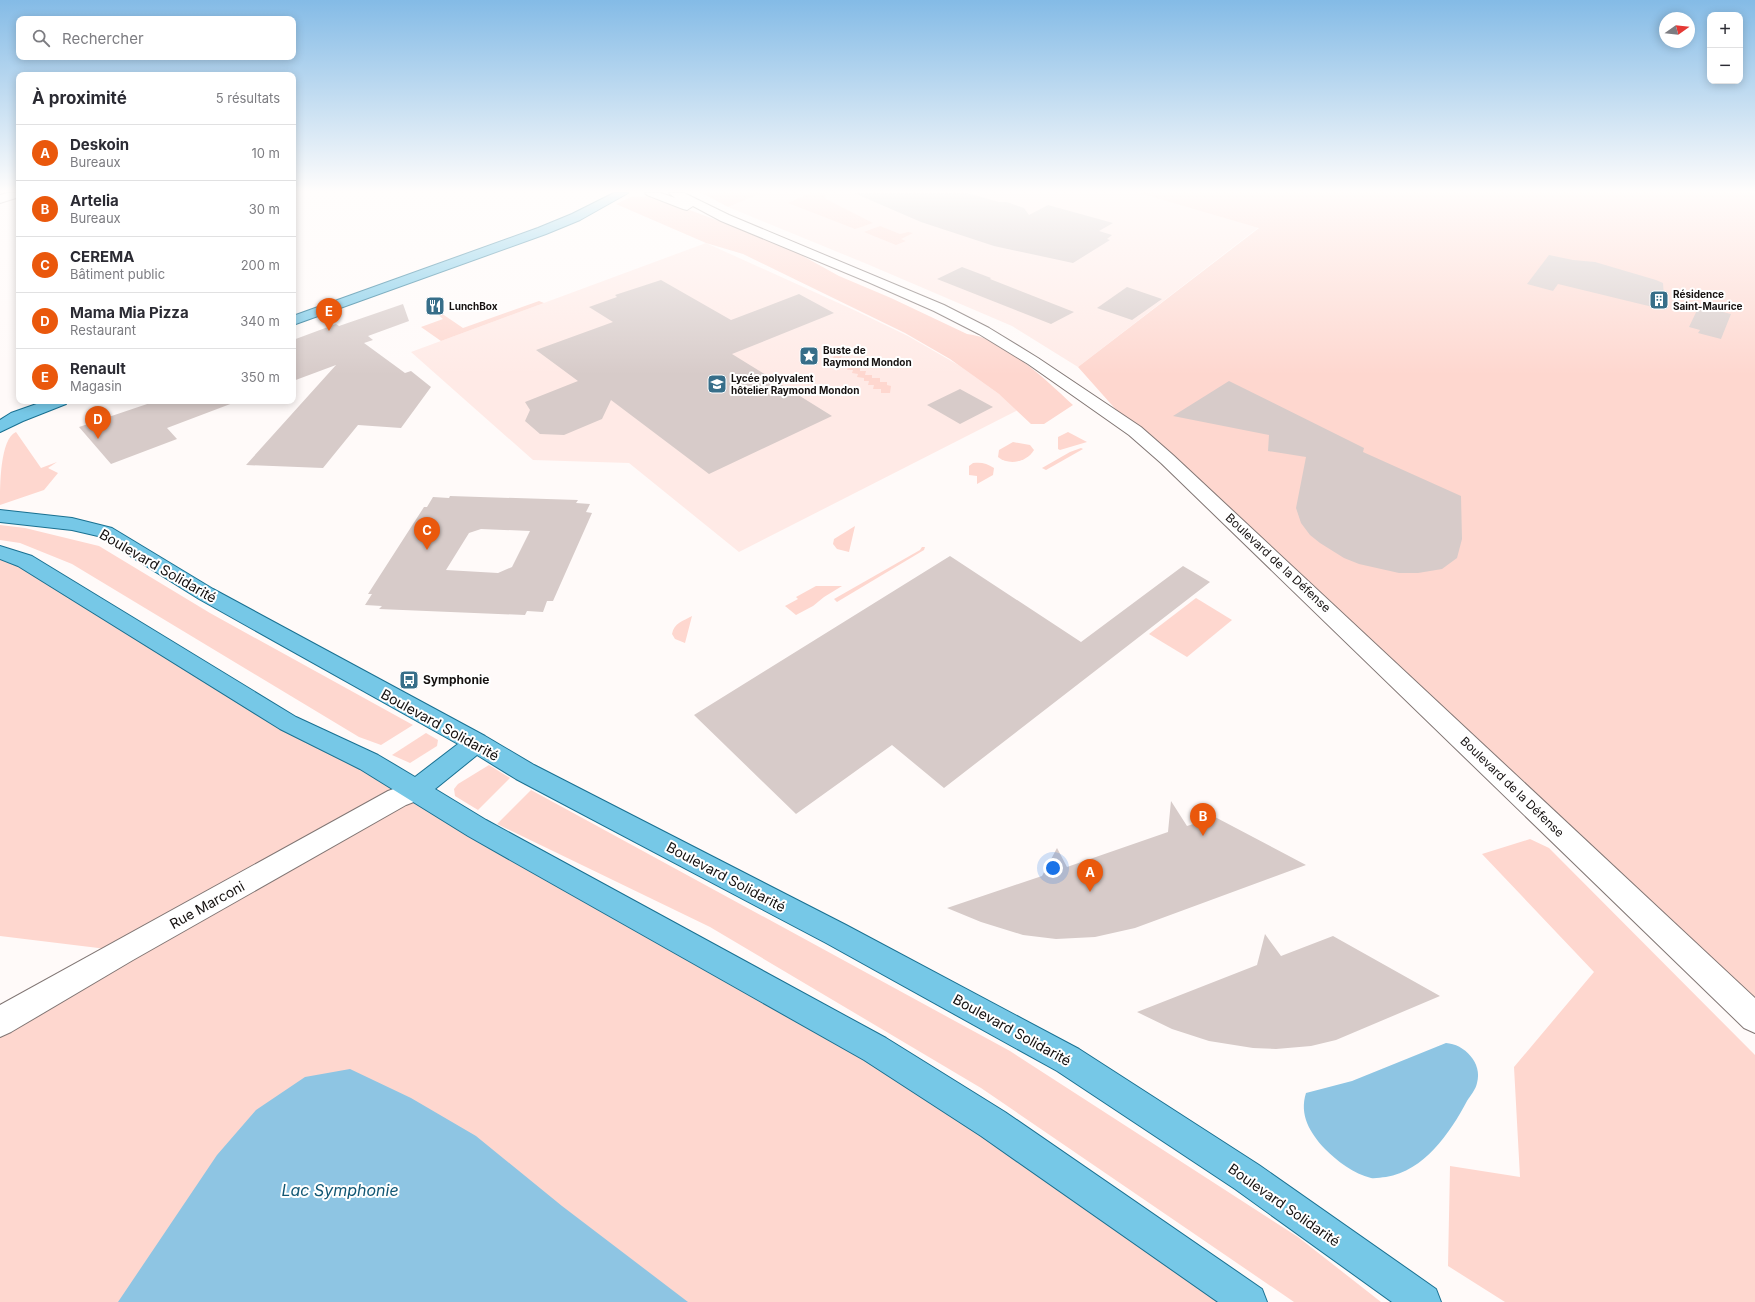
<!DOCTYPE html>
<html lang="fr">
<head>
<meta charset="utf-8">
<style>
  :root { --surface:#fff; --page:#f2f2f3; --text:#2b2b33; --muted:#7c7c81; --line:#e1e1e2; --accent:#ea580c }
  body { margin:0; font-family:Inter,sans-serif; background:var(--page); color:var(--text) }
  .controls { position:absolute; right:12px; top:12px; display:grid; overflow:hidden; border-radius:8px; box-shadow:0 2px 10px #0003 }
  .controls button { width:36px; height:36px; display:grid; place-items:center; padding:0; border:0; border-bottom:1px solid var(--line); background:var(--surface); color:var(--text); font:20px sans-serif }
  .compass { position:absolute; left:1659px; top:12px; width:36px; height:36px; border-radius:50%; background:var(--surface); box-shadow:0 2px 10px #0003; rotate:75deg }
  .you { position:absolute; left:1053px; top:868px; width:14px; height:14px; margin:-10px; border:3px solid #fff; border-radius:50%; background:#1a73e8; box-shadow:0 0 0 6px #1a73e833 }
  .badge { display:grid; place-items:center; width:26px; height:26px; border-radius:50%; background:var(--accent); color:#fff; font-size:13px; font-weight:700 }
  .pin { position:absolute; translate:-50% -33px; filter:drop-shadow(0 1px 2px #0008) }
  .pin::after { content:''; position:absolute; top:21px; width:14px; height:12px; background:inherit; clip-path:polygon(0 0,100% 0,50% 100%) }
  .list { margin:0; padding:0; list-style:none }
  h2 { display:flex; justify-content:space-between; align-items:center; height:52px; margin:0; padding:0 16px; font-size:17px }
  h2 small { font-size:13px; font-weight:400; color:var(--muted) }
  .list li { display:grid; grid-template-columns:26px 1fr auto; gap:12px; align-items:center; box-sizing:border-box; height:56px; padding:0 16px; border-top:1px solid var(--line) }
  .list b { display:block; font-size:15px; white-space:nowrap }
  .list p { margin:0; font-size:13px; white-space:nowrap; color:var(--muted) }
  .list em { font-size:13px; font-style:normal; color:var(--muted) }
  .icon { flex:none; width:22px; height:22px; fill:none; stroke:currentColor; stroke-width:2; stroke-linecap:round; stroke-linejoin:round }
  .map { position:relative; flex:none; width:1755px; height:1302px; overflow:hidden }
  .search { position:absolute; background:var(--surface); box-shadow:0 2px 10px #0003; left:16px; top:16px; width:280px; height:44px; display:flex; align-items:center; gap:10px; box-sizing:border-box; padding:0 14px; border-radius:8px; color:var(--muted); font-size:15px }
  .panel { position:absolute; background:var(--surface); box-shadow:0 2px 10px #0003; left:16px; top:72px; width:280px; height:332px; border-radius:8px }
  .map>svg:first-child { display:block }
  .built { fill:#ffeae6 }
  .green { fill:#fed7cf }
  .water { fill:#8ec5e3 }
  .building { fill:#d7cbc9; fill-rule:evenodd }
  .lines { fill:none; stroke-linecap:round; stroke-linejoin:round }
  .minor-casing { stroke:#817674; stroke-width:2 }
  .major-casing { stroke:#197091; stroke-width:2 }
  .minor { fill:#fff; fill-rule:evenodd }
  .major { fill:#76c8e7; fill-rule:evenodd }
  .labels { text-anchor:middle; stroke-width:4; stroke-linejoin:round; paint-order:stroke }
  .far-poi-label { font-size:10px; font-weight:bold; fill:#151110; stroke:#fff; text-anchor:start }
  .street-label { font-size:12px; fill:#151110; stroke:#fff }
  .poi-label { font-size:12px; font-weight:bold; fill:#151110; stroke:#fff; text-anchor:start }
  .near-street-label { font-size:14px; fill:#151110; stroke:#fff }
  .near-water-label { font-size:16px; font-style:italic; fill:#115774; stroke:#fff }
</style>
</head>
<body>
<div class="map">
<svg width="1755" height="1302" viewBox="0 0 1755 1302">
  <rect width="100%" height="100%" fill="#fffaf9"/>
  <!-- built -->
  <g class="built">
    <path d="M762,193H1139L1259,227L1078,367L1012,326L867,264L728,207Z"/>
    <path d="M706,243L854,310L908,336L960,366L1020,409L739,552L629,463L533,460L411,352Z"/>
  </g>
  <!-- green -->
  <g class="green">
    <path d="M702,193H762L728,207Z"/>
    <path d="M810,193H825L826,199L873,223L855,229L788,203Z"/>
    <path d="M1139,193H1755V1018L1135,431L1078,367L1259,228Z"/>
    <path d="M652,196L754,234L792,250L839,276L891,298L967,334C1002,337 1047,381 1073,405L1044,424H1031L999,394L950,359L905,333L743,254L706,243L616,204L631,197Z"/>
    <path d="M880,226L900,234L908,232L913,233L901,239L906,241L896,245L864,232Z"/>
    <path d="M539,301L544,303L441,341L421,327L443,319L435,312L438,311L463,328Z"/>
    <path d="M835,355H842L841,358H845L844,361H850V364H855L854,368H860V371H866L865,375H872V378H880V382H887V385L891,386L890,393H881V389H873L874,385H868L869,381H864V378L857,377L858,374L852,373L853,370H847L848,367L843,366L844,363H840L841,360L832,359Z"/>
    <path d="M16,432L41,468L57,462L48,468L58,473L44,490L0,505C0,485 0,439 16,432Z"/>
    <path d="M1068,432L1087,442L1060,450L1058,449V437Z"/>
    <path d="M1013,442L1030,445L1034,450C1027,462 1009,466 998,457L999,450Z"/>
    <path d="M1081,448L1083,449L1046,470L1042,468L1070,452Z"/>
    <path d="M973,463C981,462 987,463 994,468L993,475L977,484V476L969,475V466Z"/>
    <path d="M0,525L25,528L99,546L210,613L413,725L381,745L359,737L72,564L20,543L0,540Z"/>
    <path d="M855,526L849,552L837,549L833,544L834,539Z"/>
    <path d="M922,547H925L924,550L837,602L834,599L920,550Z"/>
    <path d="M0,552L143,635L875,1049L1249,1302H0V1022L123,951L0,936Z"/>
    <path d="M816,586H842L824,597L813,606L796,615L785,606L798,599L796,597Z"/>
    <path d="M1196,598L1232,620L1187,657L1149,634Z"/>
    <path d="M692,616L685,643L675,639L672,634C674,623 683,621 692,616Z"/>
    <path d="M426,733L438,740L437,746L410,763L392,755Z"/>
    <path d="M489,765L510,778L478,810L455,796L454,789L458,784Z"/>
    <path d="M531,790L1010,1051L1298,1237L1381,1302H1294L981,1088L710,927L497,824Z"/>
    <path d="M1530,839L1549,848L1755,1055V1302H1505L1448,1266L1450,1166L1520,1177L1514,1067L1594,972L1482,854Z"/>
  </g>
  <!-- water -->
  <g class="water">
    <path d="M1446,1043C1464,1044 1483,1063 1477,1083C1476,1089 1470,1096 1467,1101C1450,1133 1424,1171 1386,1177C1381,1177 1375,1179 1371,1178C1354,1174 1337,1161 1325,1149C1310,1133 1299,1115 1306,1093L1352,1081Z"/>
    <path d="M350,1069L411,1098L476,1136L562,1206L688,1302H118L217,1155L256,1110L305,1077Z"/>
  </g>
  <!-- building -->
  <g class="building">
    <path d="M854,193H967L999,202H1007L1024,208L1029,215L1048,205L1113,223L1099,231L1112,235L1107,239L1110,240L1073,263L994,246L921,222Z"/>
    <path d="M1549,255L1573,260L1595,262L1656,280L1663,283L1665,310L1558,284L1553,291L1527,284Z"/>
    <path d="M962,267L991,278L990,279L1074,312L1051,324L937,279Z"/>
    <path d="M661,280L731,320L799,294L834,313L732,354L832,416L709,474L611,400L602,419L564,435L540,434L525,421L530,410L525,402L578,381L536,350L613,322L589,307L617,297L615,295Z"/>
    <path d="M1127,287L1162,299L1132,320L1097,308Z"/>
    <path d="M403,304L409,321L368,336L373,340L364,343L405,373L411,371L431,387L401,428L358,425L323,468L246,465L336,365L293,381V340L336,324L339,326Z"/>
    <path d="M1699,306L1731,314L1721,339L1698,333L1700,330L1689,327Z"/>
    <path d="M1229,381L1364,448L1363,452L1461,496L1462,539L1457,558L1442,569L1418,573H1399L1359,564L1344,558L1320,543L1310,535L1301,523L1296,508L1306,457L1268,451L1269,435L1173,416Z"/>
    <path d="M960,389L993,407L960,424L927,405Z"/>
    <path d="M156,401H232L233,403L167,428L177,439L111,464L79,427Z"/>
    <path d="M450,496L578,500L576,503L590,504L586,512L592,513L553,601H547L543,612L527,611L525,615L379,609L382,606L365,605L372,594H368L424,507H427L433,497L449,498ZM481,529L530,531L512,567L498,573L446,570L469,533Z"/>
    <path d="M950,556L1081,642L1183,566L1210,582L944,788L892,745L796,814L694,715Z"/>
    <path d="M1171,801L1187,826L1215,817L1306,865L1135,928L1095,937L1056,939L1023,935L981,922L947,908L1042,876L1057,848L1067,867L1168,832Z"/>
    <path d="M1265,934L1281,956L1333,936L1440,996L1336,1040L1311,1046L1276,1049L1253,1048L1209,1041L1172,1029L1137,1012L1257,965Z"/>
  </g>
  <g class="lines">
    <!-- minor casing -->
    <g class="minor-casing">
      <g id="minor">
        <path d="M8,193H19V197L0,203V195Z"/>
        <path d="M645,193H661L675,198L669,193H684L729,215L944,305L989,328L1038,358L1141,427L1173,455L1755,998V1033L1744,1028L1161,463L1129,435L1028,364L979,334L934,311L868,282L721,221L693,206L687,210L683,209L647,195Z"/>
        <path d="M415,781L424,784L428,791L424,798L406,805L133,960L11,1032L0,1037V1005L388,791Z"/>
      </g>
    </g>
    <!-- major casing -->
    <g class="major-casing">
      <g id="major">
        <path d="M614,193H628L580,220L546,234L293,325V316L538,228L572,214Z"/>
        <path d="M45,401H68L66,404L23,421L0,432V420L11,413Z"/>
        <path d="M0,510L72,518L112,528L213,589L485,736L534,765L846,925L1079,1049L1259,1165L1436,1289L1441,1302H1392L1235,1189L1057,1071L826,943L516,779L477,755L435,789L486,820L886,1038L1005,1112L1262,1289L1267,1302H1218L981,1136L864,1060L468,836L360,769L280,729L18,566L0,559V546L32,556L296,717L378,755L415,777L458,744L199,599L98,536L72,530L0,522Z"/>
      </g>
    </g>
    <!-- minor -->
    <use href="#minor" class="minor"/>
    <!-- major -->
    <use href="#major" class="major"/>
  </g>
  <!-- sky -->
  <linearGradient id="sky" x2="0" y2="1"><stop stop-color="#84bbe6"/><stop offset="0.51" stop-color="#fffdfc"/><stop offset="1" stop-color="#fffdfc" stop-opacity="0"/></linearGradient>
  <rect width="1755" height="375" fill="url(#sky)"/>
  <!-- icons -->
  <defs>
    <g id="building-square" transform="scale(1)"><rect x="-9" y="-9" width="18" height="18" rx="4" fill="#376e89" stroke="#fff"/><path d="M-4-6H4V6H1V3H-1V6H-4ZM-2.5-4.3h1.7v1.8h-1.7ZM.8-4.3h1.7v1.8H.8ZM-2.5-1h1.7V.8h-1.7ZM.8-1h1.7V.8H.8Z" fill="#fff"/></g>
    <g id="restaurant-square" transform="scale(1)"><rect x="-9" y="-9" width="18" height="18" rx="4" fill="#376e89" stroke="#fff"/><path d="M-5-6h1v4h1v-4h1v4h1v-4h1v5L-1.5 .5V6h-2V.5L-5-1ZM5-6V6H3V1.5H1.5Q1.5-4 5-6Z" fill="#fff"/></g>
    <g id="sight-square" transform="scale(1)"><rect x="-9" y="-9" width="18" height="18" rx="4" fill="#376e89" stroke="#fff"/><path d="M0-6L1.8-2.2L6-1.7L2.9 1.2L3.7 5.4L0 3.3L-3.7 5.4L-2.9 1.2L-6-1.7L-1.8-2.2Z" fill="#fff"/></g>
    <g id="school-square" transform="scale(1)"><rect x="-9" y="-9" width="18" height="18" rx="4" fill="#376e89" stroke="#fff"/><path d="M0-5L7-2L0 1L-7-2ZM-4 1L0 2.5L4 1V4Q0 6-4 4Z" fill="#fff"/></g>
    <g id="bus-square" transform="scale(1)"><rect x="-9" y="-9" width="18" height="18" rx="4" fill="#376e89" stroke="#fff"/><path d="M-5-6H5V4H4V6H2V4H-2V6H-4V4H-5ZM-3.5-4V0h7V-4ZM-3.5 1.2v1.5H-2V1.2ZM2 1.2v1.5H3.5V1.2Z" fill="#fff"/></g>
  </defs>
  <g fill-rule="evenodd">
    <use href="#building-square" x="1659" y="300"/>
    <use href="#restaurant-square" x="435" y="306"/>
    <use href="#sight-square" x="809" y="356"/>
    <use href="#school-square" x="717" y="384"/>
    <use href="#bus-square" x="409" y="680"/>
  </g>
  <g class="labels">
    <!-- far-poi labels -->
    <g class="far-poi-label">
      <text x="1673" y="298">Résidence<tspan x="1673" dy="12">Saint-Maurice</tspan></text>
      <text x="449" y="310">LunchBox</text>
      <text x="823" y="354">Buste de<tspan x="823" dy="12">Raymond Mondon</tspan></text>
      <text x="731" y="382">Lycée polyvalent<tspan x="731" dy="12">hôtelier Raymond Mondon</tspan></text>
    </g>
    <!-- street labels -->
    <g class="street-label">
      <text transform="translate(1278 563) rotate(43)" y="4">Boulevard de la Défense</text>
      <text transform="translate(1512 787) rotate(44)" y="4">Boulevard de la Défense</text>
    </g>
    <!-- poi labels -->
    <g class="poi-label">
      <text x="423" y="684">Symphonie</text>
    </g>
    <!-- near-street labels -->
    <g class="near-street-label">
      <text transform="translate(158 566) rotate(30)" y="5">Boulevard Solidarité</text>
      <text transform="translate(440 725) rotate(29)" y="5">Boulevard Solidarité</text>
      <text transform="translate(726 877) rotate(28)" y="5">Boulevard Solidarité</text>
      <text transform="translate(207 905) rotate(-29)" y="5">Rue Marconi</text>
      <text transform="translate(1012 1030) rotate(29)" y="5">Boulevard Solidarité</text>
      <text transform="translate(1284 1205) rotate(35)" y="5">Boulevard Solidarité</text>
    </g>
    <!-- near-water labels -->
    <g class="near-water-label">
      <text x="340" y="1196">Lac Symphonie</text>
    </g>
  </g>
</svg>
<div class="controls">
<button>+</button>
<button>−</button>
</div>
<svg class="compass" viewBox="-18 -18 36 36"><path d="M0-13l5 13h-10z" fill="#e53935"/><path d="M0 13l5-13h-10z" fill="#7c7c81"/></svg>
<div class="you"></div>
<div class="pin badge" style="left:1090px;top:892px">A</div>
<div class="pin badge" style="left:1203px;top:836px">B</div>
<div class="pin badge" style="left:427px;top:550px">C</div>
<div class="pin badge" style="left:98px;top:439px">D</div>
<div class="pin badge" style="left:329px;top:331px">E</div>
<div class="search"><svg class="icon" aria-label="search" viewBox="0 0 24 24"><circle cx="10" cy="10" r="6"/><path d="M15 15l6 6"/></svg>Rechercher</div>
<section class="panel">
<h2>À proximité<small>5 résultats</small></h2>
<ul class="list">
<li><span class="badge">A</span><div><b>Deskoin</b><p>Bureaux</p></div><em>10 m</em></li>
<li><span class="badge">B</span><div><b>Artelia</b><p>Bureaux</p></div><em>30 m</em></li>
<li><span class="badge">C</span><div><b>CEREMA</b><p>Bâtiment public</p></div><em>200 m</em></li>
<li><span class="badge">D</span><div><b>Mama Mia Pizza</b><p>Restaurant</p></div><em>340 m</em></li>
<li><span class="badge">E</span><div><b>Renault</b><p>Magasin</p></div><em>350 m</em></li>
</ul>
</section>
</div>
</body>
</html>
